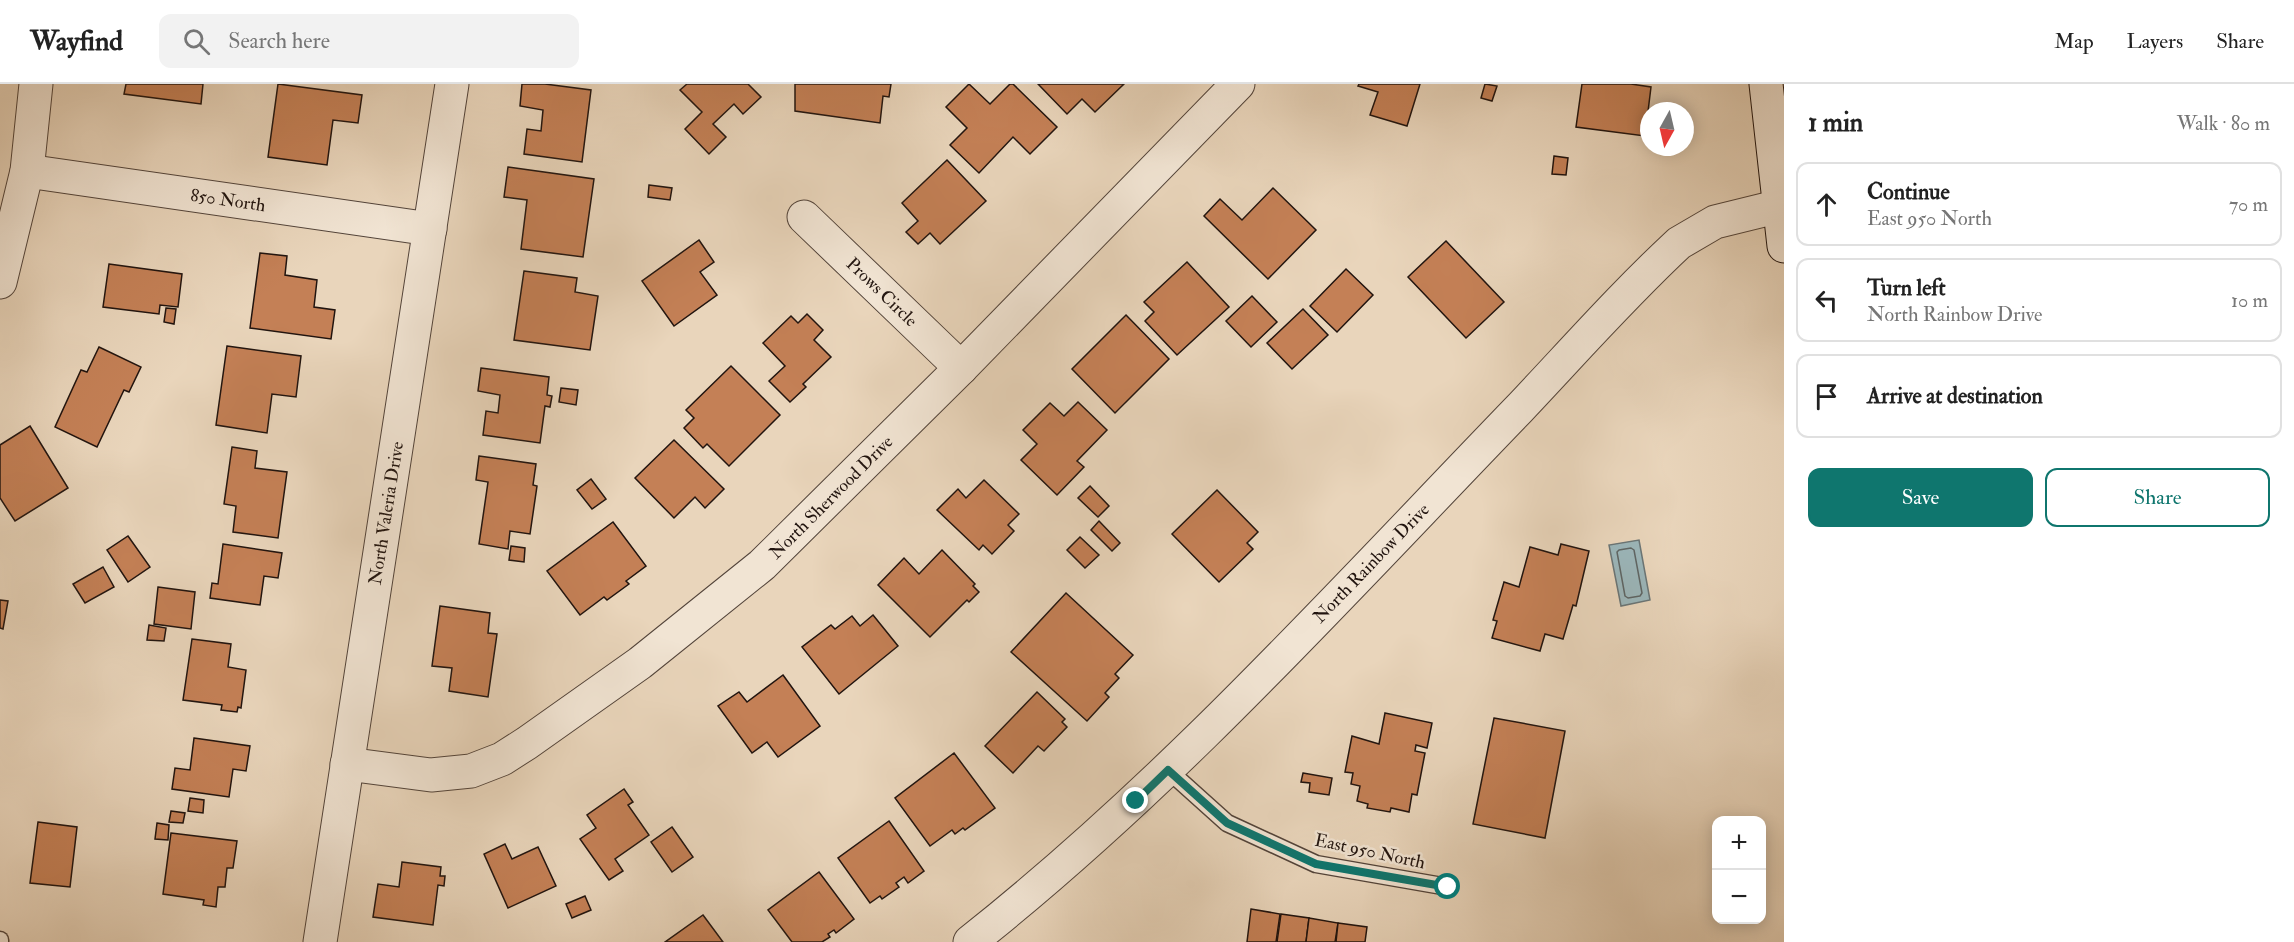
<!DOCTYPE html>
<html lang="en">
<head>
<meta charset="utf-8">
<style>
  :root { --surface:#fff; --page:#f2f2f2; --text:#222; --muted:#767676; --line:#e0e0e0; --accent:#0f766e }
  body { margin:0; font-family:"IM FELL Double Pica",serif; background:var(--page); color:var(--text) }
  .controls { position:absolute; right:18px; bottom:18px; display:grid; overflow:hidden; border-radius:12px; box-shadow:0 3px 15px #0003 }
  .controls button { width:54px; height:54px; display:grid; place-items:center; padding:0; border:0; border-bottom:2px solid var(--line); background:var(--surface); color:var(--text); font:30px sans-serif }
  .compass { position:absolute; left:1640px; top:18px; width:54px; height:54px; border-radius:50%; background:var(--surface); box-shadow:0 3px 15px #0003; rotate:188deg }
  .stop { position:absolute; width:18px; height:18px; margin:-14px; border:4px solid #0f766e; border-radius:50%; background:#fff }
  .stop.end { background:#0f766e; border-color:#fff; box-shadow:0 2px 6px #0008 }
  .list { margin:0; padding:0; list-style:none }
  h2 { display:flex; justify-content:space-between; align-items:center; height:78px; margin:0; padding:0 24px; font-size:26px }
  h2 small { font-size:20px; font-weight:400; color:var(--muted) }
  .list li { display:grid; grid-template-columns:39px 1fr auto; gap:18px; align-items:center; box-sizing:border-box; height:84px; margin:0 12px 12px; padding:0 12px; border:2px solid var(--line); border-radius:12px }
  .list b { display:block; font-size:22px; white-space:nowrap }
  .list p { margin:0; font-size:20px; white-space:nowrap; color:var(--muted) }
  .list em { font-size:20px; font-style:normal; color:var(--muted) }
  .actions { display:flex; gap:12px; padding:18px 24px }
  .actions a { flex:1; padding:14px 0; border:2px solid var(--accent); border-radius:12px; text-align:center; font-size:21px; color:var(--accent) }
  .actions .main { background:var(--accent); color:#fff }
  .icon { flex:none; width:33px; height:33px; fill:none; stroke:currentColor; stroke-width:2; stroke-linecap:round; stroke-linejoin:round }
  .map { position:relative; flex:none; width:1784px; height:858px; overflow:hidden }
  header { display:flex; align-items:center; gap:36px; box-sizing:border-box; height:84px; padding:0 30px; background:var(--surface); border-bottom:2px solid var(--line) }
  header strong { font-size:28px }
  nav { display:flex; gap:33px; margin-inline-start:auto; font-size:21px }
  .search { width:420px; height:54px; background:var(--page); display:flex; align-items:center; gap:15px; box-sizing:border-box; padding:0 21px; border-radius:12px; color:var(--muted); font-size:22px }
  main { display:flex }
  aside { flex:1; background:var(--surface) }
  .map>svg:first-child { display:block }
  .water { fill:#9bb6ba; stroke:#6a7576; stroke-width:1.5 }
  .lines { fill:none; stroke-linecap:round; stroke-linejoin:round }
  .shore { stroke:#5e6564; stroke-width:1.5 }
  .building { fill:#c48056; stroke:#21140f; stroke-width:1.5 }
  .lane-casing { stroke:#53443a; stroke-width:19 }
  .street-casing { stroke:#53443a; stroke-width:35 }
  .secondary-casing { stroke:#21140f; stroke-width:35 }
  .lane { stroke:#f1e4d3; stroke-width:16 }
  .street { stroke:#f1e4d3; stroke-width:33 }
  .secondary { stroke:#f1e4d3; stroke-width:33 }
  .route { stroke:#0f766e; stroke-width:8 }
  .labels { text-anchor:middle; stroke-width:5; stroke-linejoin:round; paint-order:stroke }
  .street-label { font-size:18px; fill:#21140f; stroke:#f1e4d3 }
</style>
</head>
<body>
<header>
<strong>Wayfind</strong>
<div class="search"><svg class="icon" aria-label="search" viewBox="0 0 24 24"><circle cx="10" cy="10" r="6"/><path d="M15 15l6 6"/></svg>Search here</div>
<nav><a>Map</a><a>Layers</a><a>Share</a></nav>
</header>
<main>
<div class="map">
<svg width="1784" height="858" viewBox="0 0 1784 858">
  <rect width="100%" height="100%" fill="#e9d5bb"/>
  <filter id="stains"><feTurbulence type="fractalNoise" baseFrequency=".00333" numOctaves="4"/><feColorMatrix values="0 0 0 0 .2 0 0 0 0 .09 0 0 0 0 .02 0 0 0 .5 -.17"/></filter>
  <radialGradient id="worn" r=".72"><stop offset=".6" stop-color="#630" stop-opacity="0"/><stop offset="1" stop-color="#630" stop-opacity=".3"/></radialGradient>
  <!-- water -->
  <path class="water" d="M1639,456L1650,516L1621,522L1609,461Z"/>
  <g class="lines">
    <!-- shore -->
    <path class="shore" d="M1631,464L1634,466L1642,509L1640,512L1628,514L1625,512L1617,468L1619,466Z"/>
  </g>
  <!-- building -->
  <g class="building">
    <path d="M126,0H203L201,20L124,10Z"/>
    <path d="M278,0L362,11L358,39L333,36L327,81L268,73Z"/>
    <path d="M522,0H545L591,6L582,78L524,70L527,45L541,47L543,26L520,22Z"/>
    <path d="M687,0H748L761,13L743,30L734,20L713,40L726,53L709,70L685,45L702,28L680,6Z"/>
    <path d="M795,0H891L889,13L883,12L880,39L795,27Z"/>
    <path d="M969,0L990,20L1010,0H1013L1057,43L1030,70L1013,53L979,89L950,61L967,44L946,23Z"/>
    <path d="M1038,0H1124L1095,28L1082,15L1067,30Z"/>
    <path d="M1359,0H1420L1407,42L1370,31L1378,8L1358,2Z"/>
    <path d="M1485,0L1497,2L1492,17L1481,14Z"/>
    <path d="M1582,0H1631L1651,3L1645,52L1576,43Z"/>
    <path d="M1554,72L1568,74L1566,91L1552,90Z"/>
    <path d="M947,76L986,117L940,160L930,149L918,160L906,148L918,137L902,119Z"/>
    <path d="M508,83L594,95L583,173L521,165L527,116L504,113Z"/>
    <path d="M649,101L672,104L670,116L648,113Z"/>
    <path d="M1273,104L1316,146L1268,195L1204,132L1220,115L1242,136Z"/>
    <path d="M699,156L714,178L700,188L717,211L674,242L642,197Z"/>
    <path d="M1446,157L1504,218L1466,254L1408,193Z"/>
    <path d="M260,169L287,172L285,191L317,196L314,223L335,226L331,255L250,244Z"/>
    <path d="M1187,178L1229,223L1177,271L1145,237L1154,228L1144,218Z"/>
    <path d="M109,180L182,190L178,223L160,221L159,230L103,223Z"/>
    <path d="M1346,185L1373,211L1337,248L1310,222Z"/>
    <path d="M524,187L577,194L575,208L598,212L590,266L514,256Z"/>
    <path d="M1252,212L1277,238L1251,263L1226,237Z"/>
    <path d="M166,224L176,225L174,240L164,238Z"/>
    <path d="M1303,225L1328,251L1292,285L1267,259Z"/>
    <path d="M807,230L823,246L814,256L831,273L803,300L806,303L790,318L769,297L785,282L763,259L791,232L798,239Z"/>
    <path d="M1126,231L1169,275L1115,329L1072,285Z"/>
    <path d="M227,262L301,272L296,313L272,310L267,349L216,341Z"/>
    <path d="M99,263L141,283L129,308L124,306L97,363L55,343L81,286L87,288Z"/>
    <path d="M731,282L780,331L729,382L707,360L703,364L684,344L694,334L686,326Z"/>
    <path d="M481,284L549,293L547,311L552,312L550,323L545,322L540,359L483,351L486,327L498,329L500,311L478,307Z"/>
    <path d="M561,304L578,306L576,321L559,318Z"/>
    <path d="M1078,318L1107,346L1077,377L1084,383L1057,411L1021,376L1037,360L1023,346L1050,319L1064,332Z"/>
    <path d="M30,342L68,404L15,437L0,414V361Z"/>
    <path d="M674,356L724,405L705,424L695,413L674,434L635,394Z"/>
    <path d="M232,363L257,367L255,384L287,388L278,454L233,448L236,422L224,420Z"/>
    <path d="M479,372L536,380L533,401L537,402L530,450L510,447L508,465L479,460L488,398L476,396Z"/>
    <path d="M591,395L606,415L592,425L577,406Z"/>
    <path d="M984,396L1019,430L1008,441L1014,447L992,470L983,461L979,466L937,426L958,405L966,414Z"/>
    <path d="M1090,402L1109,422L1098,433L1078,414Z"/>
    <path d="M1217,406L1258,448L1247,459L1253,465L1219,498L1172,450Z"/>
    <path d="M1099,437L1120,459L1112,467L1091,446Z"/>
    <path d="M613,438L646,482L626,497L629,500L607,516L604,513L580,531L547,487Z"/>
    <path d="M128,452L150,483L128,498L107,466Z"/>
    <path d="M1080,453L1099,471L1085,484L1067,466Z"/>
    <path d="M223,460L282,469L278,494L264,492L260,521L210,514L212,499L218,500Z"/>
    <path d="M1561,460L1589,467L1576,522L1573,521L1563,555L1545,550L1540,567L1492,554L1497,537L1493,536L1504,498L1519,503L1530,463L1558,471Z"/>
    <path d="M511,462L525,464L524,478L509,476Z"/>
    <path d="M942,466L975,500L973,502L979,508L969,518L967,516L930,553L878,501L904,474L919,490Z"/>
    <path d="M103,483L114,503L85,519L73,500Z"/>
    <path d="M158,503L195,508L191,545L154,540Z"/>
    <path d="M1066,509L1133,571L1115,590L1119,594L1105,609L1109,613L1087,637L1011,568Z"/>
    <path d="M0,516L8,517L3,545L0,544Z"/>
    <path d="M440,522L490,529L488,549L497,550L488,613L449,607L452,584L432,582Z"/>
    <path d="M873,531L898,562L839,610L802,563L831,541L835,545L852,532L860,542Z"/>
    <path d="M149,541L166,544L164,557L147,556Z"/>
    <path d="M192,555L231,560L228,583L246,586L241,624L238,623L237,628L221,626L222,621L183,616Z"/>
    <path d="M783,591L820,642L778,673L767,658L752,669L718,622L739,608L747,618Z"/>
    <path d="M1037,608L1065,635L1062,638L1067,643L1044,667L1038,662L1013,689L985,662Z"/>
    <path d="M1385,629L1432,639L1427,664L1416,661L1415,667L1425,669L1417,711L1412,710L1409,728L1391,724L1390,728L1367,724L1368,720L1357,717L1360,702L1351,700L1353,689L1345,688L1352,652L1379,660Z"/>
    <path d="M1494,634L1565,647L1545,754L1473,740Z"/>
    <path d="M194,654L250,662L246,687L233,685L229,713L172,705L175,684L190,686Z"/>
    <path d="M954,669L995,724L965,746L963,744L955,750L952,746L930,762L895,714Z"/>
    <path d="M1303,689L1332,694L1329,711L1309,708L1310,699L1301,698Z"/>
    <path d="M624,705L633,718L628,721L649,751L615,775L623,787L609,796L580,755L596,744L587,731Z"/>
    <path d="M190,714L204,716L203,729L188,727Z"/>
    <path d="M171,727L185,729L183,739L169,738Z"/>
    <path d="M889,737L924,787L908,799L904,793L896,799L899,803L882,815L880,812L870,819L838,774Z"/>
    <path d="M38,738L77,743L70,803L30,799Z"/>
    <path d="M157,739L169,741L168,756L155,755Z"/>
    <path d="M672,743L693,773L672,788L651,758Z"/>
    <path d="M171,749L237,757L233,784H227L225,803H218L216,823L203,821L204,816L163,810Z"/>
    <path d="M505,760L512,775L538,763L556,802L508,824L484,770Z"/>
    <path d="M402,778L441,783L440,792H445L444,802L438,801L433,841L373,833L378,800L399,803Z"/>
    <path d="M819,788L854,835L836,849L834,846L828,850L830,853L822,858H792L768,826Z"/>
    <path d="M585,812L591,826L572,834L566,820Z"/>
    <path d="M1251,825L1280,830L1276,858H1247Z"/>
    <path d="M1281,830L1309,834L1306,858H1277Z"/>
    <path d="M703,831L723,858H665Z"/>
    <path d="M1309,834L1338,839L1335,858H1306Z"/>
    <path d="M1338,839L1367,843L1365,858H1336Z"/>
  </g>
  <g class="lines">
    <!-- lane casing -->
    <g class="lane-casing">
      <g id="lane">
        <path d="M1168,686L1227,739L1316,780L1448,803"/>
        <path d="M0,856V858"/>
      </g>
    </g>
    <!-- street casing -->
    <g class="street-casing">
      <g id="street">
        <path d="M27,87L430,145"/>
        <path d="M804,133L961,284"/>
        <path d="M0,198L27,87L36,0"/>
        <path d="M347,680L431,691L471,687L502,675L527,659L640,579L762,481L961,284L1238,0"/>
        <path d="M320,858L452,0"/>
        <path d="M970,858C1171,699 1341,509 1519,325C1572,269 1623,211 1679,159L1715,138L1780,122"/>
      </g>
    </g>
    <!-- secondary casing -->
    <g class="secondary-casing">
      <path id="secondary" d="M1766,0L1784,162"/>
    </g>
    <!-- lane -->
    <use href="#lane" class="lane"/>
    <!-- street -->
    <use href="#street" class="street"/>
    <!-- secondary -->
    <use href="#secondary" class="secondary"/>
  </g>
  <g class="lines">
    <!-- route -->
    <path class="route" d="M1136,717L1168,686L1227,739L1316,780L1448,803"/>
  </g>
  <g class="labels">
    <!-- street labels -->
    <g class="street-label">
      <text transform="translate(228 116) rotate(8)" y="6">850 North</text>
      <text transform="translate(882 208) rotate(44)" y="6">Prows Circle</text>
      <text transform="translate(831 413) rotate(-45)" y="6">North Sherwood Drive</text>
      <text transform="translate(386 429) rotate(-81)" y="6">North Valeria Drive</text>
      <text transform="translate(1371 479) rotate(-46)" y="6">North Rainbow Drive</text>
      <text transform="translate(1370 767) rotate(12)" y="6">East 950 North</text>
    </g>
  </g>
  <rect width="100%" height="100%" filter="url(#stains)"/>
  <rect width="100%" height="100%" fill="url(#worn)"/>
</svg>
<div class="controls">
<button>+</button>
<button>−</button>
</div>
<svg class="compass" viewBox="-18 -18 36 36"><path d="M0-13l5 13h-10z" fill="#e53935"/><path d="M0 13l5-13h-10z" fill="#767676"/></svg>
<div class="stop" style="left:1448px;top:803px"></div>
<div class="stop end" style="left:1136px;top:717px"></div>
</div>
<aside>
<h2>1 min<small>Walk · 80 m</small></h2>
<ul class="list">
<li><svg class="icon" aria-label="ahead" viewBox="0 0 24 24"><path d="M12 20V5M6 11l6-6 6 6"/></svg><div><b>Continue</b><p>East 950 North</p></div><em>70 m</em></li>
<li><svg class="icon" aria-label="left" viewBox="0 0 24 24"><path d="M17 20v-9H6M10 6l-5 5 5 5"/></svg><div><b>Turn left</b><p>North Rainbow Drive</p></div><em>10 m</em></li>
<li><svg class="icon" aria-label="arrive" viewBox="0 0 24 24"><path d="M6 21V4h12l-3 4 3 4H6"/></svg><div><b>Arrive at destination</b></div></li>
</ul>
<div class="actions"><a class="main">Save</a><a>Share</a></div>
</aside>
</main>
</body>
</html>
